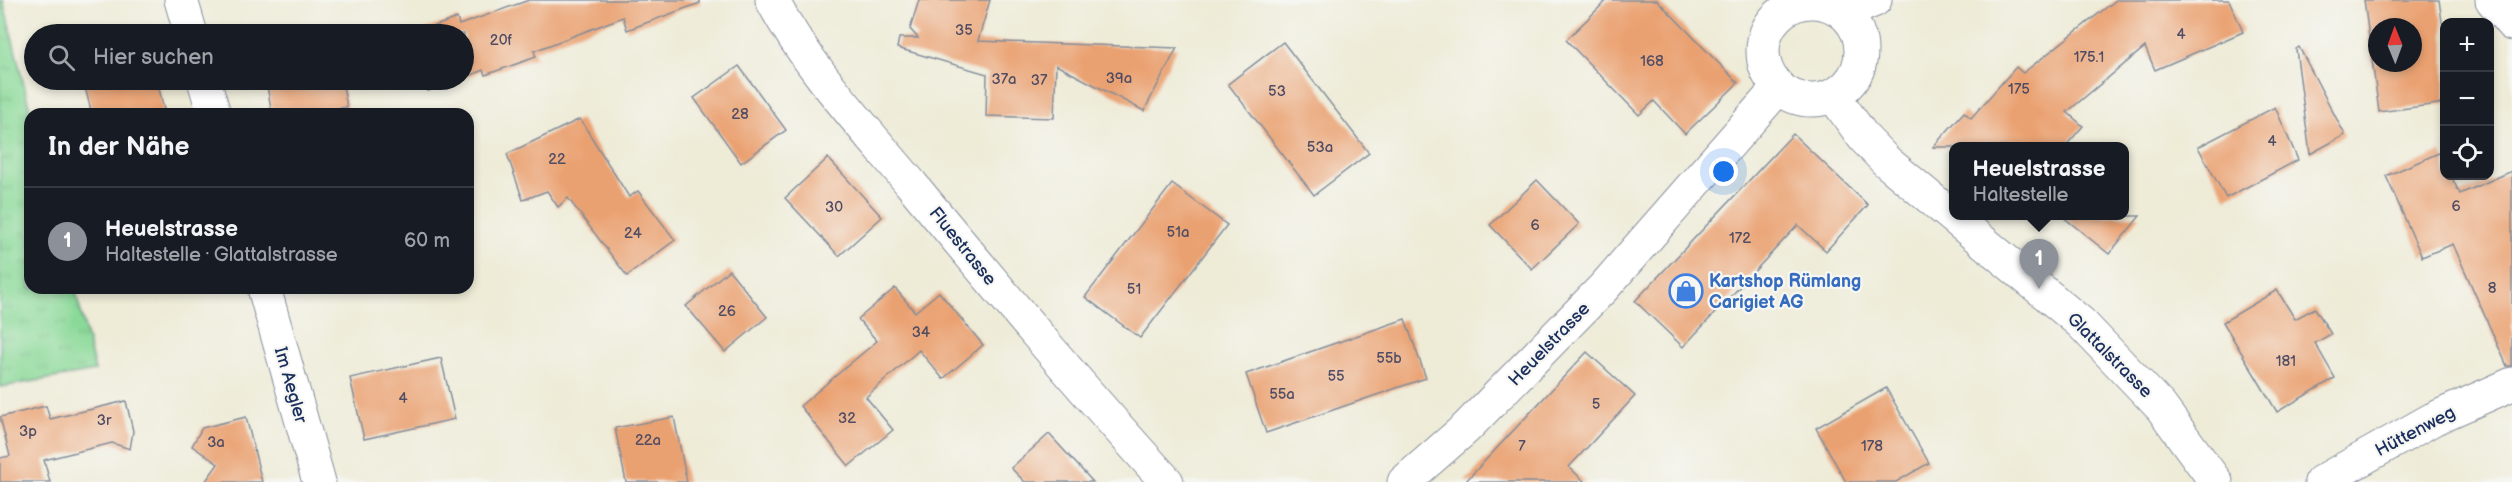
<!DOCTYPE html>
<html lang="de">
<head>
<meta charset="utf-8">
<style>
  :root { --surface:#171b24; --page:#20242c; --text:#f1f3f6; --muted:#9ea1a6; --line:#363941; --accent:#8c9099 }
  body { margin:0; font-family:"Balsamiq Sans",sans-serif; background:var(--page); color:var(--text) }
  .controls { position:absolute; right:18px; top:18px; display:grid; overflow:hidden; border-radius:12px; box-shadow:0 3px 9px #0003 }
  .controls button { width:54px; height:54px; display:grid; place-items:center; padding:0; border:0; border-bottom:2px solid var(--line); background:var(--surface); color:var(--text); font:30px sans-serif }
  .compass { position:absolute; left:2368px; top:18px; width:54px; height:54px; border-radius:50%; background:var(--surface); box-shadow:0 3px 9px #0003; rotate:359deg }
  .you { position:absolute; left:1724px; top:172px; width:21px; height:21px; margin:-15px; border:4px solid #fff; border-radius:50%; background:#1a73e8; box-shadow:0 0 0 9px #1a73e833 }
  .badge { display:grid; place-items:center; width:39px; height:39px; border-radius:50%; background:var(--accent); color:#fff; font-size:20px; font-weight:700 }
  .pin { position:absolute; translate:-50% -50px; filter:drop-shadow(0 2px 3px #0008) }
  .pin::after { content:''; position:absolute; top:32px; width:21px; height:18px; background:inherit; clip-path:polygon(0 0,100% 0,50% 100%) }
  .popup { position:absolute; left:1949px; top:142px; width:180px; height:78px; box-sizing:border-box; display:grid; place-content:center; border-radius:12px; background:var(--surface); filter:drop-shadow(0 2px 4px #0005); font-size:20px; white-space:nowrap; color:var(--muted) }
  .popup b { font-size:22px; color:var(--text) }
  .popup::after { content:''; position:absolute; left:50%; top:100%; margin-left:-12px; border:12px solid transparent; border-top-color:var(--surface) }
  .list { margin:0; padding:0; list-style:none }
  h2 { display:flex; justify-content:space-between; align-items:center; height:78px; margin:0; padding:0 24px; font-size:26px }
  h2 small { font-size:20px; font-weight:400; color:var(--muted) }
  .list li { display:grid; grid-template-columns:39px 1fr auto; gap:18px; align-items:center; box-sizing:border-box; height:108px; padding:0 24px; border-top:2px solid var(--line) }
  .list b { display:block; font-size:22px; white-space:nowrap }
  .list p { margin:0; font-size:20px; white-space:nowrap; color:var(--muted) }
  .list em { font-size:20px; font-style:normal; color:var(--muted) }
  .icon { flex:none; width:33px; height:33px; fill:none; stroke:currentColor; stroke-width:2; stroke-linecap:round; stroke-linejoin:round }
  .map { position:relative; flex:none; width:2512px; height:482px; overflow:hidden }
  .search { position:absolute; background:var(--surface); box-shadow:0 3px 9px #0003; left:24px; top:24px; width:450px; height:66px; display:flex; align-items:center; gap:15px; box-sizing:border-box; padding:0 21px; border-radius:33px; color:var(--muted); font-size:22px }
  .panel { position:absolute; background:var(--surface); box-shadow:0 3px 9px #0003; left:24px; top:108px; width:450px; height:186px; border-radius:18px }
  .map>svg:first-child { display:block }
  .grass { fill:url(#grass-tufts); stroke:#52847b; stroke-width:1.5 }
  .building { fill:#eaa171; fill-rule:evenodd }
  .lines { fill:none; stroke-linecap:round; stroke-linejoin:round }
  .minor-casing { stroke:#848d9a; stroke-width:35 }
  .minor { stroke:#fff; stroke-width:33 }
  .labels { text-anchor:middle; stroke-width:4.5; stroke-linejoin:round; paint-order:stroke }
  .number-label { font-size:15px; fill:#4f4c63 }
  .street-label { font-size:18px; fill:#1b2f5e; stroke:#f6f6f2 }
  .shop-label { font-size:18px; font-weight:bold; fill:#366cbe; stroke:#f6f6f2; text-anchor:start }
</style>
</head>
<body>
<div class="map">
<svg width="2512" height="482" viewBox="0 0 2512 482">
  <defs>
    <pattern id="grass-tufts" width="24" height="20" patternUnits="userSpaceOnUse" patternTransform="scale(1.5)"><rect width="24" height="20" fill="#8ad998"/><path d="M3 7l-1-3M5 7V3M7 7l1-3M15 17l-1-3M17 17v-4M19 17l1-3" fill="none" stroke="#76bb85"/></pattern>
  </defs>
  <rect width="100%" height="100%" fill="#f6f6f2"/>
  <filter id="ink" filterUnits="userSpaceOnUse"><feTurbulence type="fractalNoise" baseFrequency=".0167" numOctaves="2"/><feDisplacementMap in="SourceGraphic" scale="12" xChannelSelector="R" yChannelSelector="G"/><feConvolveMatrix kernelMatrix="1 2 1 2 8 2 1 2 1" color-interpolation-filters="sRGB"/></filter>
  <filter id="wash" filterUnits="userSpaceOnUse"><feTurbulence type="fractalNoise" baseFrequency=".008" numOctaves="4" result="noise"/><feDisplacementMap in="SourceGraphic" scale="24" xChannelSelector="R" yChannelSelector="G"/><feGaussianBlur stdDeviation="1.35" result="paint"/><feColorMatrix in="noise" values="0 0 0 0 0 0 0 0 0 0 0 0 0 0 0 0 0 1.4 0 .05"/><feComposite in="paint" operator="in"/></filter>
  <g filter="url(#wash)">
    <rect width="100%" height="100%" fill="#eeebd7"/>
    <!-- grass -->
    <path class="grass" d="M0,0H3L31,114L30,288H75L95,371L0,387Z"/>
    <g id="blocks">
      <!-- building -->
      <g class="building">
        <path d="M529,0H700V3L627,30L623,17L534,51L536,57L485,75L483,70L464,78V34H413L457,18L459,25Z"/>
        <path d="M919,0H990L978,41L1177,48L1144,111L1056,65L1054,118L986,116L987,74L897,48L899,38H918L910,29Z"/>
        <path d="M1607,0H1657L1738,83L1685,134L1654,101L1639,115L1566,40Z"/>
        <path d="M2116,0H2229L2243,32L2155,70L2145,47L2067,112L2083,126L2065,147H1933L1964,112L1971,118L2016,67L2023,73Z"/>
        <path d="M2364,0H2439L2445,43V103L2379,112ZM2377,27H2413V63H2377Z"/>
        <path d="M1283,42L1369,153L1314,195L1228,84Z"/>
        <path d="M2299,47L2345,135L2310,154L2296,49Z"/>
        <path d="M739,66L786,130L741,163L694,98Z"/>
        <path d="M83,80H157L165,114H92Z"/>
        <path d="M266,80H342L347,107L307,114H272Z"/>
        <path d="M423,80H459L428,91Z"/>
        <path d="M2275,107L2298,160L2226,198L2198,147Z"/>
        <path d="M580,119L629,197L638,191L675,240L627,276L568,198L558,207L547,191L523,200L507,154Z"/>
        <path d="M1793,134L1868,205L1826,251L1798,225L1683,347L1635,301Z"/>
        <path d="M2441,152L2445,160V176H2451L2460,194L2512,171V366H2507L2453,244L2422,257L2386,176Z"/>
        <path d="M828,158L882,217L839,256L785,198Z"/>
        <path d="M1537,180L1579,224L1532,269L1490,225Z"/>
        <path d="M1172,184L1227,225L1140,338L1085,297Z"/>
        <path d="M2062,216H2140L2109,254Z"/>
        <path d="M729,270L767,317L725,352L686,306Z"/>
        <path d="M895,288L915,312L939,292L983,345L943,379L919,350L866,397L893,430L849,466L800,406L877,341L858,319Z"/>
        <path d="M2277,290L2295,319L2315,308L2331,334L2315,343L2335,378L2277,412L2223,322Z"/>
        <path d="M1405,319L1426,378L1266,433L1246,374Z"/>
        <path d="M1587,352L1635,396L1569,467L1585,482H1465Z"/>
        <path d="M441,358L455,419L364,439L350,378Z"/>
        <path d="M1886,388L1929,463L1896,482H1846L1816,428Z"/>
        <path d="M126,401L133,431L130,449L112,443L44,460L50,482H0V458L10,456L0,417L46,406L50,419Z"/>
        <path d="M246,417L262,482H205L218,464L192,446L202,428Z"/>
        <path d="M674,417L687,482H626L615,428Z"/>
        <path d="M1049,434L1093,482H1025L1011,468Z"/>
      </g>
    </g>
  </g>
  <g filter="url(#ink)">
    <use href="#blocks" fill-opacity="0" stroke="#848d9a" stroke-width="1.5"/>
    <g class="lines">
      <!-- minor casing -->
      <g class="minor-casing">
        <g id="minor">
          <path d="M181,0L191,34"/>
          <path d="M772,0C808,68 863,126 912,185C995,285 1079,386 1167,482"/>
          <path d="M2492,0L2512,24"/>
          <circle cx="1812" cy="51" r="49"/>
          <path d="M1844,13L1875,0"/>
          <path d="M204,80L214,114"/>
          <path d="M1833,95L1864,138L1887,162L2081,323L2161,407L2216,482"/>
          <path d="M264,288L319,482"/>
          <path d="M1404,482L1466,428L1604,287L1779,87"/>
          <path d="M2321,482L2433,419L2512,384"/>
        </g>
      </g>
      <!-- minor -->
      <use href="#minor" class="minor"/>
    </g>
  </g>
  <!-- icons -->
  <defs>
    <g id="shop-ring" transform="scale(1.725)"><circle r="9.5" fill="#f6f6f2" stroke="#3f7fe0" stroke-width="1.5"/><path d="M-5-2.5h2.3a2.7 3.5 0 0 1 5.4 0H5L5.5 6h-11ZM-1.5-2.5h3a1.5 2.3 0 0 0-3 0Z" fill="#3f7fe0"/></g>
  </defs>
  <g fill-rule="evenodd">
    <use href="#shop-ring" x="1686" y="291"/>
  </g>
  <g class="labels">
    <!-- number labels -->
    <g class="number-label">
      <text x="964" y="35">35</text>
      <text x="2181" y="39">4</text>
      <text x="501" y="45">20f</text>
      <text x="2089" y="62">175.1</text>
      <text x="1652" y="66">168</text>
      <text x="1119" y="83">39a</text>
      <text x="1004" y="84">37a</text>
      <text x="1039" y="85">37</text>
      <text x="2019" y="94">175</text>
      <text x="1277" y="96">53</text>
      <text x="740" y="119">28</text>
      <text x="2272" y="146">4</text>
      <text x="1320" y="152">53a</text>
      <text x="557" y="164">22</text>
      <text x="2456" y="211">6</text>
      <text x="834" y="212">30</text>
      <text x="1535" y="230">6</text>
      <text x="1178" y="237">51a</text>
      <text x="633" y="238">24</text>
      <text x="1740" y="243">172</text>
      <text x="2492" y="293">8</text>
      <text x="1134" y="294">51</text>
      <text x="727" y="316">26</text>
      <text x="921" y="337">34</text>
      <text x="1389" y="363">55b</text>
      <text x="2286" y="366">181</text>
      <text x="1336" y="381">55</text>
      <text x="1282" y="399">55a</text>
      <text x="403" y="403">4</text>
      <text x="1596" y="409">5</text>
      <text x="847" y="423">32</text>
      <text x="104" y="425">3r</text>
      <text x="28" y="436">3p</text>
      <text x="648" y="445">22a</text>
      <text x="216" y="447">3a</text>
      <text x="1522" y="451">7</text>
      <text x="1872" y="451">178</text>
    </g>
    <!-- street labels -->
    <g class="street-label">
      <text transform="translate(963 246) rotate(51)" y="6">Fluestrasse</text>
      <text transform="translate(1549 344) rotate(-46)" y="6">Heuelstrasse</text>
      <text transform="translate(2110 355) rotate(45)" y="6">Glattalstrasse</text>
      <text transform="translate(291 385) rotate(74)" y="6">Im Aegler</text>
      <text transform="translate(2415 431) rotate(-28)" y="6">Hüttenweg</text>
    </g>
    <!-- shop labels -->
    <g class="shop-label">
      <text x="1709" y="287">Kartshop Rümlang<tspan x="1709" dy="21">Carigiet AG</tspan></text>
    </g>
  </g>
</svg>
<div class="controls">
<button>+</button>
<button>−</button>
<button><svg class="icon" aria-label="locate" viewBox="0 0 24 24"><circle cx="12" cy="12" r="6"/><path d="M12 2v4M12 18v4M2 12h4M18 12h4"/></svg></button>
</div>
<svg class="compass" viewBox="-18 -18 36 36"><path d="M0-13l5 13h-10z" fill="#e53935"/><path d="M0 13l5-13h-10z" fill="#9ea1a6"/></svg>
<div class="you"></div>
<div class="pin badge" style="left:2039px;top:289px">1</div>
<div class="popup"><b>Heuelstrasse</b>Haltestelle</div>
<div class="search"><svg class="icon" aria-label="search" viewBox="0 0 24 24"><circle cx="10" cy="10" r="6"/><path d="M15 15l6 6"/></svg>Hier suchen</div>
<section class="panel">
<h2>In der Nähe<small></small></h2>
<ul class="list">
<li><span class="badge">1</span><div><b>Heuelstrasse</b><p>Haltestelle · Glattalstrasse</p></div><em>60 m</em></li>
</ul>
</section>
</div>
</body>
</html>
